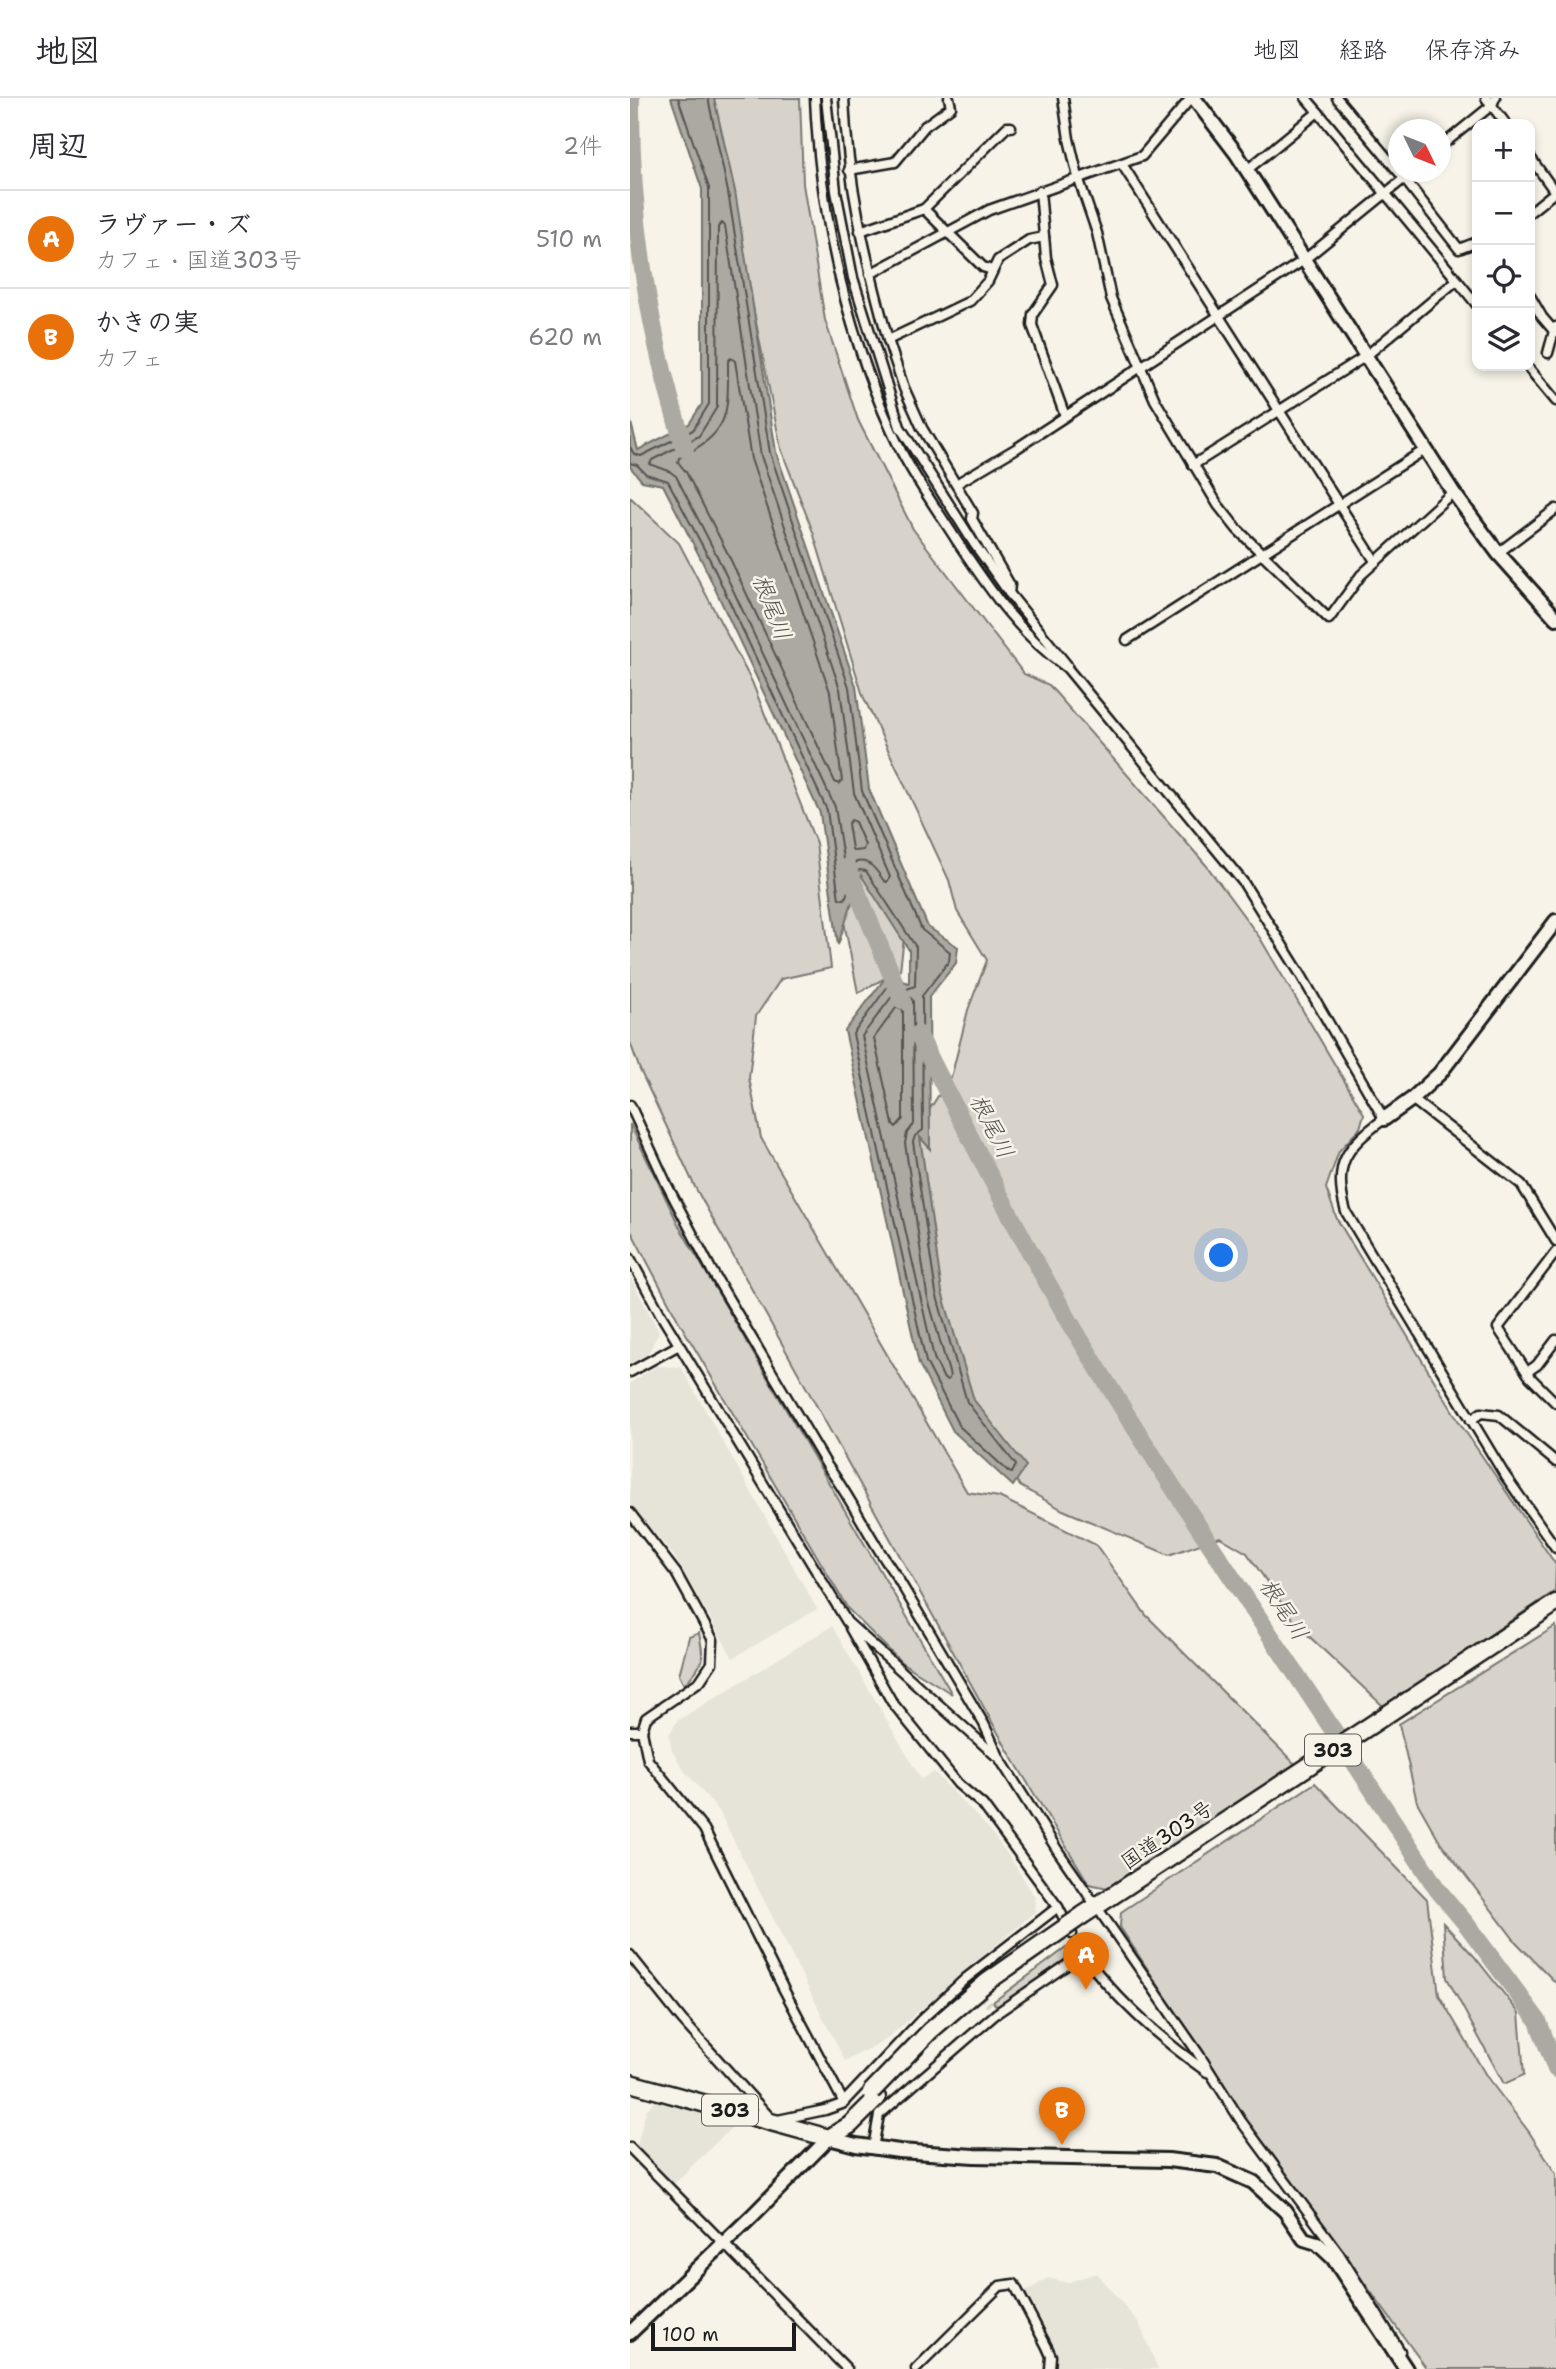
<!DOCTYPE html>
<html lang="ja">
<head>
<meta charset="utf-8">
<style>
  :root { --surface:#fff; --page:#f7f7f7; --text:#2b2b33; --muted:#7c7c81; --line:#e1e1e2; --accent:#db2777 }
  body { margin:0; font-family:"Shantell Sans","Klee One",sans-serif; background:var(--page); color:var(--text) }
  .controls { position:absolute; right:21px; top:21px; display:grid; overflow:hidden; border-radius:14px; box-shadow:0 4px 10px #0003 }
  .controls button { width:63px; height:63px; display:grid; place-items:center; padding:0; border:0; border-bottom:2px solid var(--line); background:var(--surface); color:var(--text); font:35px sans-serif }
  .compass { position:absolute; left:758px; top:21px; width:63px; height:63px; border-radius:50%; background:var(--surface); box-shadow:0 4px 10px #0003; rotate:133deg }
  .scale { position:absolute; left:21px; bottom:18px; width:145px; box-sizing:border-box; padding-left:7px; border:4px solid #1c1c1c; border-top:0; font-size:19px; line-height:24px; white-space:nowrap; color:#1c1c1c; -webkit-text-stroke:5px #f7f3e8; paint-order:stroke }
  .you { position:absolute; left:592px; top:1158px; width:24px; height:24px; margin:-18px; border:5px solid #fff; border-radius:50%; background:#1a73e8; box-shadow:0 0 0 10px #1a73e833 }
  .badge { display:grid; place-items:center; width:46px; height:46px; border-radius:50%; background:var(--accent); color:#fff; font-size:23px; font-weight:700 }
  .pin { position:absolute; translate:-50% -58px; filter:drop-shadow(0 2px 4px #0008) }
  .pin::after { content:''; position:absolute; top:37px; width:24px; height:21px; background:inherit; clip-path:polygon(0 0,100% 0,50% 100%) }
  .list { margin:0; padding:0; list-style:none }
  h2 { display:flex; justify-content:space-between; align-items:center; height:91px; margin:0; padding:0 28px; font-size:30px }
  h2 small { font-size:23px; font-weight:400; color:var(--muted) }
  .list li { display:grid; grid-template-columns:46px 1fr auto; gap:21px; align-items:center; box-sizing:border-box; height:98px; padding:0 28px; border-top:2px solid var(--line) }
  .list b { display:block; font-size:26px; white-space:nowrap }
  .list p { margin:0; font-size:23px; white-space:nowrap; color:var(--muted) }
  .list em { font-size:23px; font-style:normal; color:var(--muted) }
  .icon { flex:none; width:38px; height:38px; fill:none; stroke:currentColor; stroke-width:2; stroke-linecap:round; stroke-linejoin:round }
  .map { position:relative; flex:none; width:926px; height:2271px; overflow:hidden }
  header { display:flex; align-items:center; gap:42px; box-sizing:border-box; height:98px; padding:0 35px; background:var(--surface); border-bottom:2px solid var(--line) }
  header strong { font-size:33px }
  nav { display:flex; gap:38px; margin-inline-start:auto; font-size:24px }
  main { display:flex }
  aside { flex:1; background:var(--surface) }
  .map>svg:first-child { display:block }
  .built { fill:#e6e3d9 }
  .green { fill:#d7d3cb; stroke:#7a7874; stroke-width:2 }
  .water { fill:#aca9a2; stroke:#72716c; stroke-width:2 }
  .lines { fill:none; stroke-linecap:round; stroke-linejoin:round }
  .shore { stroke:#565452; stroke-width:2 }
  .river { stroke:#aca9a2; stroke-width:18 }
  .street-tunnel { stroke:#d6d3c9; stroke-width:8; stroke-dasharray:8 4; stroke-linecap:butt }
  .street-casing { stroke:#1c1c1c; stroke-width:13 }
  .secondary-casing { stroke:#1c1c1c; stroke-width:18 }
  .highway-casing { stroke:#1c1c1c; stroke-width:21 }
  .street { stroke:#f7f3e8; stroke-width:8 }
  .secondary { stroke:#f7f3e8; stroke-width:12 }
  .highway { stroke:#f7f3e8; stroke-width:16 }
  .highway-bridge-casing { stroke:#1c1c1c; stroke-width:21; stroke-linecap:butt }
  .highway-bridge { stroke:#f7f3e8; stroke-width:16 }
  .labels { text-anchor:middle; stroke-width:5; stroke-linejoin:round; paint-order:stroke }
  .shield { fill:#f7f3e8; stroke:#5e5c59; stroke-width:2 }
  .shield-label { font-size:19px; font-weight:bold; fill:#1c1c1c }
  .street-label { font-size:21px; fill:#1c1c1c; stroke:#f7f3e8 }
  .water-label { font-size:23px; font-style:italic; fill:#565452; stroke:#f7f3e8 }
</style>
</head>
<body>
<header>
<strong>地図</strong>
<nav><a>地図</a><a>経路</a><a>保存済み</a></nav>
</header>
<main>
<aside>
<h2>周辺<small>2件</small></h2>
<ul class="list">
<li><span class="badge" style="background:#e8710a">A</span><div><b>ラヴァー・ズ</b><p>カフェ · 国道303号</p></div><em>510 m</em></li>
<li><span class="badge" style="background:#e8710a">B</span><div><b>かきの実</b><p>カフェ</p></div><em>620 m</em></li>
</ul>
</aside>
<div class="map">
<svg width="926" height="2271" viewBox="0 0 926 2271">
  <rect width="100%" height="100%" fill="#f7f3e8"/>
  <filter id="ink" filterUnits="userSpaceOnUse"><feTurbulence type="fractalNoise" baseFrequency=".0143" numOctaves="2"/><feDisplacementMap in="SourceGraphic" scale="14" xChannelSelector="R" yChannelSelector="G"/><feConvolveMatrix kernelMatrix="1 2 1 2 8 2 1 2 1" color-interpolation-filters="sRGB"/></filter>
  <g filter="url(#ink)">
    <!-- built -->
    <g class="built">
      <path d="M0,1179L29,1234L18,1256L0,1266Z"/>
      <path d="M27,1268L51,1269L187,1511L103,1560L44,1458L0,1406V1285Z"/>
      <path d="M202,1528L291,1681L304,1674L357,1729L379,1758L405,1799V1814L254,1943L215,1963L89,1713L54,1672L42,1653L39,1637L47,1623Z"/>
      <path d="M26,2002L107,2024L44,2086L7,2048L16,2012Z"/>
      <path d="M466,2175L509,2225L528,2271H426V2258L394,2195L418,2180L437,2185Z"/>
    </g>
    <!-- green -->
    <g class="green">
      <path d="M76,0H170L173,86L195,222L228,322L283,431L394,576L419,587L576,767L630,840L734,1016L730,1030L709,1053L696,1090L707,1121L831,1327L926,1467L925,1493L754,1609L666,1526L617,1455L590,1439L539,1457L433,1412L390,1388L326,1288L275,1050L322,976L338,912L357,862L327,813L319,782L233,598L183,434L151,351L102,103Z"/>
      <path d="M0,399L49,445L122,584L186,745L201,870L151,881L126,918L119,980L131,1040L337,1394L369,1399L466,1447L516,1517L666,1667L478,1790L459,1786L377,1651L65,1089L10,972L0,944Z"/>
      <path d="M214,676L279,799L270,872L228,895L204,773Z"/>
      <path d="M0,1026L49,1128L322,1596L271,1564L218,1511L48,1222L0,1131Z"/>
      <path d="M926,1528V1885L886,1844L808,1741L787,1704L769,1626Z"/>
      <path d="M69,1535C75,1565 74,1564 54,1587L49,1577L59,1539Z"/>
      <path d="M685,1685L797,1801L809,1897L857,1979L899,2034L926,2076V2271H797L623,2032L490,1829L491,1814Z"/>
      <path d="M813,1825L844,1858L889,1915L894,1977L874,1986L817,1880Z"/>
      <path d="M436,1850L441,1857L368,1910L363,1904Z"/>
    </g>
    <!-- water -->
    <path class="water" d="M41,0H84L105,93L146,354L226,588L239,691L298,829L328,849L326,865L299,899L300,1051L290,1039L312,1194L344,1302L396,1368L383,1388L323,1333L289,1266L215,933L256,879L279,885V852L231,777L208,847L190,715L73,465L33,387L12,383L0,369V321L8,352L59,326L72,306V91Z"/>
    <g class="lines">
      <!-- shore -->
      <g class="shore">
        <path d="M92,125L95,128L131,358L210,591L224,695L260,779L257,784L254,783C244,768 235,756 217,769L214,767L205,709L87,458L46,378L39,373L20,366L22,362L69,338L87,309L88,129Z"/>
        <path d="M101,260L105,263L121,361L200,594L212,683L209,686L205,684L97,454L56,374L48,364L49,360C101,334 98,316 98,263Z"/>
        <path d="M0,349L4,356L11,358L63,332L79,306V90L48,0"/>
        <path d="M0,365L7,367L16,376L38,383L80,462L197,712L209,801H215L225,774L230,772L236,773L286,849L285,888L277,891L258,888L223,936L296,1264L329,1328L379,1374L382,1375L386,1367L337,1304L306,1195L283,1044L285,1038L293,1032L292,898L319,863L320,854L292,832L232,693L219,589L140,355L98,94L78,0"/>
        <path d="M221,722L225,724L235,747L233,752L224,753L222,751L218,726Z"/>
        <path d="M263,897L281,900L283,903L284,1026L277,1035L275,1045L297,1197L320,1278L318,1282L314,1281L304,1260L232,938Z"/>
        <path d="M266,910H270L273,913V1021L266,1029L263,1026L244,940Z"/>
      </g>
      <!-- river -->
      <g class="river">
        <path d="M1,0C0,119 19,238 55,351"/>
        <path d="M217,769L272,902"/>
        <path d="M288,936C339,1037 389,1139 447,1236C561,1425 688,1605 807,1791L837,1827L908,1923L926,1971"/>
      </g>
      <!-- street-tunnel -->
      <path class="street-tunnel" d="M341,1887L360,1907"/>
      <!-- street casing -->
      <g class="street-casing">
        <g id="street">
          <path d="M185,0C190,120 218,244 271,353C287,384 308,413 327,443C360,492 388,535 437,570L613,784L671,877L754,1021C716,1049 702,1066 716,1114L874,1376L926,1450"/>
          <path d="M196,0L206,93L223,180L270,329L345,447L379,495L437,567"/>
          <path d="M214,0C217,83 236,162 258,242L340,203L358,183L368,162L399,142L414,139"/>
          <path d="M433,0L439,41L448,79L467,135L481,200L525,302L588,407L607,431L699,521L731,477L823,394"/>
          <path d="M676,0L688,14"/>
          <path d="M707,0L768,73"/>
          <path d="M856,0L876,26"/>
          <path d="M810,49L862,7L865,0"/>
          <path d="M900,59L925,94L900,114"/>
          <path d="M492,66L745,463"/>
          <path d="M219,72L265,64L295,28L321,9L319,0"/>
          <path d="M769,74L829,151L847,144"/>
          <path d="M410,93L416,160L423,187L403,216L402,227L435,318"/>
          <path d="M294,111L353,169L362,172"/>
          <path d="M230,133L294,111L377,29H381"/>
          <path d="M240,176L359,112L512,58L561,0"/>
          <path d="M827,182L847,207"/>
          <path d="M900,198L912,219L924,233L926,229"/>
          <path d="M258,242L274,290L292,330L343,415L342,421L380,487L379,495"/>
          <path d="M918,255L924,233L926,235"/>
          <path d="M897,268L926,303"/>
          <path d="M563,367L736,258L827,182L688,14L617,72"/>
          <path d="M326,386L387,350L674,162L782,74"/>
          <path d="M868,455L926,411"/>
          <path d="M497,542L796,351"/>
          <path d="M782,1001L891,1086L926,1143"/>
          <path d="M0,1007L37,1087L82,1173L198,1369C224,1404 241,1444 267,1479L354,1626L370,1661L428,1753L568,1955L611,2023L710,2157L770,2253"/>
          <path d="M926,1154L868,1230L900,1279L926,1305"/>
          <path d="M0,1160L31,1217L217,1524L365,1657"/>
          <path d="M0,1274L49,1247"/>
          <path d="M897,1274L907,1267L926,1242"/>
          <path d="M841,1322L851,1315L869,1317L926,1364"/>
          <path d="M0,1415L46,1475L83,1542L82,1565L70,1583L16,1620L12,1633L18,1662L74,1731L153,1890L214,2005"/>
          <path d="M220,1530L262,1604L328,1686L353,1707L428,1809L442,1836"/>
          <path d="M0,1633H12"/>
          <path d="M447,1848C481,1897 529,1940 577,1974"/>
          <path d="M0,1857L52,1922L143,2023L195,2012L212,2006L290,1923L335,1881L428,1809"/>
          <path d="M0,2050L217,2271"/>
          <path d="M243,2050L249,2017L367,1915L453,1856"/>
          <path d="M286,2271L370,2188L384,2186L417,2249L421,2258L420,2271"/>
        </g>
      </g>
      <!-- secondary casing -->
      <g class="secondary-casing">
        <g id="secondary">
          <path d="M564,0L606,55L823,394L868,455L926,520"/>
          <path d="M754,1021L782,1001L810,975L926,823"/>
          <path d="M0,2235L122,2118L199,2040L226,2047L269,2053L344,2058L538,2062L587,2068L623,2084L655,2113L674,2141L687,2145L703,2160L776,2271"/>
        </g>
      </g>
      <!-- highway casing -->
      <g class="highway-casing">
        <g id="highway">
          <path d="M453,1817L926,1505"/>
          <path d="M0,1985L199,2040L220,2027L247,2000"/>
        </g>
      </g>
      <!-- street -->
      <use href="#street" class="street"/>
      <!-- secondary -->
      <use href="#secondary" class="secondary"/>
      <!-- highway -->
      <use href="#highway" class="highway"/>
      <!-- highway-bridge casing -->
      <g class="highway-bridge-casing">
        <path id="highway-bridge" d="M241,1994L300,1933L357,1884L453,1817"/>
      </g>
      <!-- highway-bridge -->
      <use href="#highway-bridge" class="highway-bridge"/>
    </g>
  </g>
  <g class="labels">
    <!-- shield labels -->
    <g class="shield">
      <rect x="675" y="1636.5" width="56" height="31" rx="5"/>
      <rect x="72" y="1996.5" width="56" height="31" rx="5"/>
    </g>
    <g class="shield-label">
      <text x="703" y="1659">303</text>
      <text x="100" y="2019">303</text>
    </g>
    <!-- street labels -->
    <g class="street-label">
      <text transform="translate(537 1737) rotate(-34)" y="7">国道303号</text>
    </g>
    <!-- water labels -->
    <g class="water-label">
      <text transform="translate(142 509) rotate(69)" y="8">根尾川</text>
      <text transform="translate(362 1028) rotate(63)" y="8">根尾川</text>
      <text transform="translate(654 1511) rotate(57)" y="8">根尾川</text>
    </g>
  </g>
</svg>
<div class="controls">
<button>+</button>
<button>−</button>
<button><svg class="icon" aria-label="locate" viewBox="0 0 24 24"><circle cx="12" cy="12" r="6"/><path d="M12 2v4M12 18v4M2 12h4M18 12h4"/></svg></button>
<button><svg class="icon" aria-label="layers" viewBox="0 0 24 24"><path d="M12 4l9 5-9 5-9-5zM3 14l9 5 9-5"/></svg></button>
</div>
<svg class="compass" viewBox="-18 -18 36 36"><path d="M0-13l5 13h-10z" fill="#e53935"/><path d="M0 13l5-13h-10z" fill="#7c7c81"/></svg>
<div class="scale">100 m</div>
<div class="you"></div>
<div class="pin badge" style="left:456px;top:1892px;background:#e8710a">A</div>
<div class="pin badge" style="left:432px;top:2047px;background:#e8710a">B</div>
</div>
</main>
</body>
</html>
